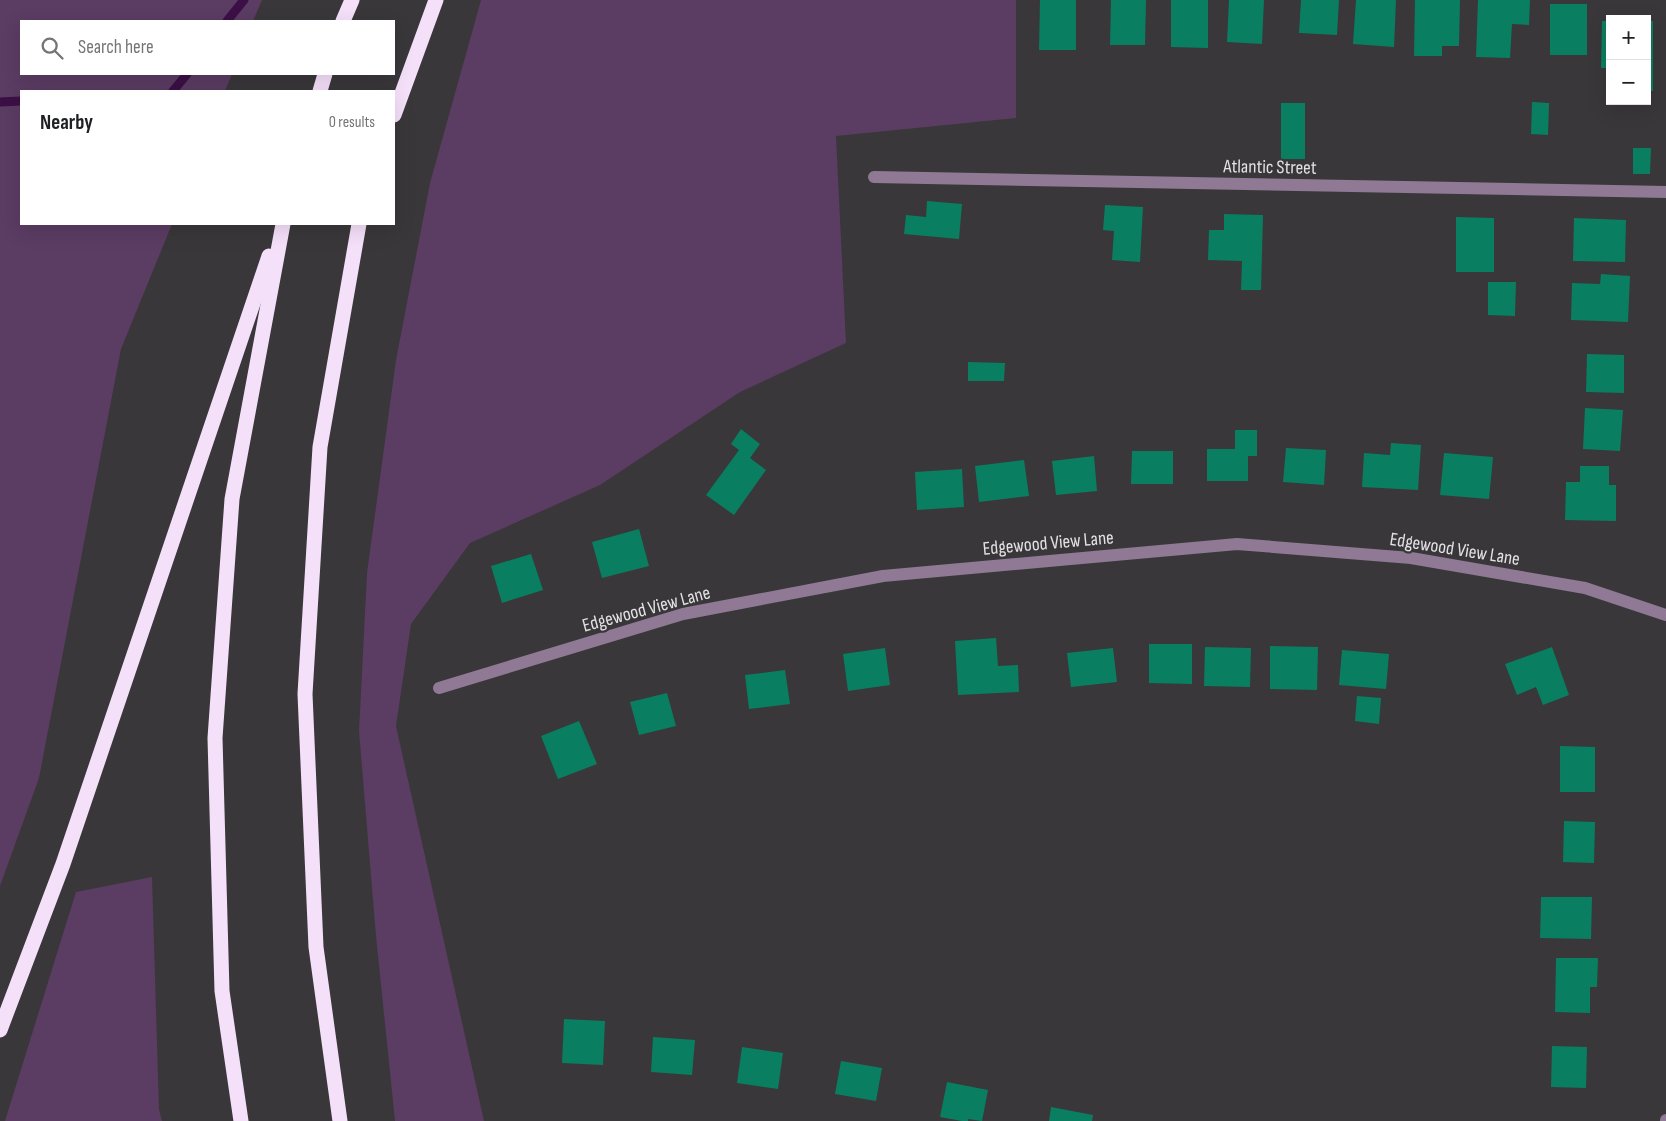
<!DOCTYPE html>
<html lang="en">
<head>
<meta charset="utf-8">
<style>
  :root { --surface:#fff; --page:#f2f2f2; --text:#202124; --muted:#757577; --line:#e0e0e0 }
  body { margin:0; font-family:"Sofia Sans Condensed",sans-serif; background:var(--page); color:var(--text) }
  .controls { position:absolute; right:15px; top:15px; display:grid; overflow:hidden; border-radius:0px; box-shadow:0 5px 20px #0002 }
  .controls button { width:45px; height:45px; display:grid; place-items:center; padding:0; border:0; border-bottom:1px solid var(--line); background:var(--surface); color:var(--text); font:25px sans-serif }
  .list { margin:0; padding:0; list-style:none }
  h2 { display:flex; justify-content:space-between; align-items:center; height:65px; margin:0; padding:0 20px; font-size:21px }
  h2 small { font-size:16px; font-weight:400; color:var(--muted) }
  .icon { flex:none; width:28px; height:28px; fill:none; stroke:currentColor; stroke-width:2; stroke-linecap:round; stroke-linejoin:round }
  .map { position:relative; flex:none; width:1666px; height:1121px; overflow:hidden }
  .search { position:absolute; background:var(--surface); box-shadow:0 5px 20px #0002; left:20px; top:20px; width:375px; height:55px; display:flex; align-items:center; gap:12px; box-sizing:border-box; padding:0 18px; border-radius:0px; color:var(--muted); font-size:19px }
  .panel { position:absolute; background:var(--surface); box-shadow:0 5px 20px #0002; left:20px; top:90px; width:375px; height:135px; border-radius:0px }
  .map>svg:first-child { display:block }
  .green { fill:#5b3c63 }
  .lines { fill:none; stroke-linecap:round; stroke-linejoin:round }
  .stream { stroke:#3c1046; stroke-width:9 }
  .building { fill:#0a7e60 }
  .minor { stroke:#8f7994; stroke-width:12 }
  .highway { stroke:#f5e0fa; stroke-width:15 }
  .labels { text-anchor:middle; stroke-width:4.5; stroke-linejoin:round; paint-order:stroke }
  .street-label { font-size:19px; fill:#e3e1e3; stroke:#39373a }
</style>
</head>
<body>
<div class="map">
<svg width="1666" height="1121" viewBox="0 0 1666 1121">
  <rect width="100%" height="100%" fill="#39373a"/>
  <!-- green -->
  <g class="green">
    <path d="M0,0H262L253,21H21V74H232L225,91H21V224H172L121,349L39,778L0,886Z"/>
    <path d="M481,0H1016V118L836,136L846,343L740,392L600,485L470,543L411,624L396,726L484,1121H395L376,936L359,731L367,573L396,360L430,183Z"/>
    <path d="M152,877L159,1109L162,1121H5L76,892Z"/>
  </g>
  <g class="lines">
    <!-- stream -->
    <g class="stream">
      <path d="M227,21L244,0"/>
      <path d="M173,91L187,74"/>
      <path d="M0,102L21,101"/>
    </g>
  </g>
  <!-- building -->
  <g class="building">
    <path d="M1040,0H1076V50H1039Z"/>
    <path d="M1111,0H1146L1145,45H1110Z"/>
    <path d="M1171,0H1208V48L1171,47Z"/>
    <path d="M1229,0H1264L1262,44L1227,42Z"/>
    <path d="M1301,0H1339L1337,35L1299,33Z"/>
    <path d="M1356,0H1396L1394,47L1353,44Z"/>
    <path d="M1415,0H1460L1459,46H1442V56H1414Z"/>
    <path d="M1478,0H1530L1529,25L1512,24L1510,58L1476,57Z"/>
    <rect x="1550" y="4" width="37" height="51"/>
    <path d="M1602,21H1610V68H1601Z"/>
    <rect x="1647" y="21" width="6" height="70"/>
    <path d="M1532,102L1549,103L1548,135L1531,134Z"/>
    <rect x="1281" y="103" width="24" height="56"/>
    <path d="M1633,148H1651L1650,174H1633Z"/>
    <path d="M927,201L962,204L959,239L904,234L906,215L926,217Z"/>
    <path d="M1105,205L1143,207L1140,262L1112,260L1114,231L1103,230Z"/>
    <path d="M1224,214L1263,215L1261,290H1241L1242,261L1208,260L1209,230H1224Z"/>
    <path d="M1456,217L1494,218V272H1456Z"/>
    <path d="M1574,218L1626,220L1625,262L1573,261Z"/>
    <path d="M1601,274L1630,276L1628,322L1571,320L1572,283L1600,284Z"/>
    <path d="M1488,282H1516L1515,316L1488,315Z"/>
    <path d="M1587,354L1624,355V393L1586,392Z"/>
    <path d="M968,362L1005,363L1004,381H968Z"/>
    <path d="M1585,408L1623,410L1620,451L1583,449Z"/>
    <path d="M741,429L760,444L750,458L766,470L734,515L706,495L739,450L731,444Z"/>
    <path d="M1235,430H1257V456H1248V481H1207V449H1235Z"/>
    <path d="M1391,443L1421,445L1418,490L1362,487L1364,453L1390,455Z"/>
    <path d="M1286,448L1326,450L1324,485L1283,482Z"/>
    <path d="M1132,451H1173V484H1131Z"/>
    <path d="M1444,453L1493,457L1489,499L1440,495Z"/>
    <path d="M1094,456L1097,491L1056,495L1052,461Z"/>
    <path d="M1024,460L1029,496L979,502L975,466Z"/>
    <path d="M1580,466H1609V485H1616V521L1565,520L1566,482H1580Z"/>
    <path d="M962,469L964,507L917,510L915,472Z"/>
    <path d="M639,529L649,566L602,578L592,542Z"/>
    <path d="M531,554L543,590L502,603L491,566Z"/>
    <path d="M996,638L998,666L1018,665L1019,692L958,695L955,641Z"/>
    <path d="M1149,644H1192V684L1149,683Z"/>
    <path d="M1270,646L1318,647L1317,690L1270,689Z"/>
    <path d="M1205,647L1251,648L1250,687L1204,686Z"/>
    <path d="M1552,647L1569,695L1543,705L1536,687L1517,695L1505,664Z"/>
    <path d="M885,648L890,685L848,691L843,654Z"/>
    <path d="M1113,648L1117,682L1071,687L1067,653Z"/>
    <path d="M1342,650L1389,654L1386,689L1339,685Z"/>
    <path d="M785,670L790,704L749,709L745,675Z"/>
    <path d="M667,693L676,726L639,735L630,702Z"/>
    <path d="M1357,696L1381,698L1379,724L1355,721Z"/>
    <path d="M579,721L597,764L558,779L541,736Z"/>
    <path d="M1560,746L1595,747V792H1560Z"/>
    <path d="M1564,821L1595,822L1594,863L1563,862Z"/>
    <path d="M1541,897H1592L1591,939L1540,938Z"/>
    <path d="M1556,958H1598L1597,987H1590V1013L1555,1012Z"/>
    <path d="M564,1019L605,1021L603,1065L562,1063Z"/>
    <path d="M653,1037L695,1040L692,1075L651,1072Z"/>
    <path d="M1552,1046L1587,1047L1586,1088L1551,1087Z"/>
    <path d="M742,1047L783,1053L778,1089L737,1083Z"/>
    <path d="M841,1061L882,1068L876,1101L835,1094Z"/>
    <path d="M947,1082L988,1090L982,1121L968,1119V1121H962L940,1117Z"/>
    <path d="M1051,1107L1093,1115L1092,1121H1049Z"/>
  </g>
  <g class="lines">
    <!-- minor -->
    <g class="minor">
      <path d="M874,177L1666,192"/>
      <path d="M439,688L683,614L883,576L1237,544L1411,558L1585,588L1666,615"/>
      <path d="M1666,1121V1120"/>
    </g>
    <!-- highway -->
    <g class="highway">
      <path d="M343,21L352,0"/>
      <path d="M320,91L325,74"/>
      <path d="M394,115L436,0"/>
      <path d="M0,1030L63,864L269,256"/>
      <path d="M241,1121L222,991L215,738L232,499L283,224"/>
      <path d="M340,1121L316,947L305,694L320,447L359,224"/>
    </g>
  </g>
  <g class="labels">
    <!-- street labels -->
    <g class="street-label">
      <text transform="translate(1270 166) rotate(1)" y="7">Atlantic Street</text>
      <text transform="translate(1048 542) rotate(-5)" y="7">Edgewood View Lane</text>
      <text transform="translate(1455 548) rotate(9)" y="7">Edgewood View Lane</text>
      <text transform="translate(646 608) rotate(-15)" y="7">Edgewood View Lane</text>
    </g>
  </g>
</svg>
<div class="controls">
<button>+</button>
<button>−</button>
</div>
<div class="search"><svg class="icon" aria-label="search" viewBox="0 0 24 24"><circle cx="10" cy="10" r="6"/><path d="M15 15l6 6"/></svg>Search here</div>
<section class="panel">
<h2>Nearby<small>0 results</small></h2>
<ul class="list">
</ul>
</section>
</div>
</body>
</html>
